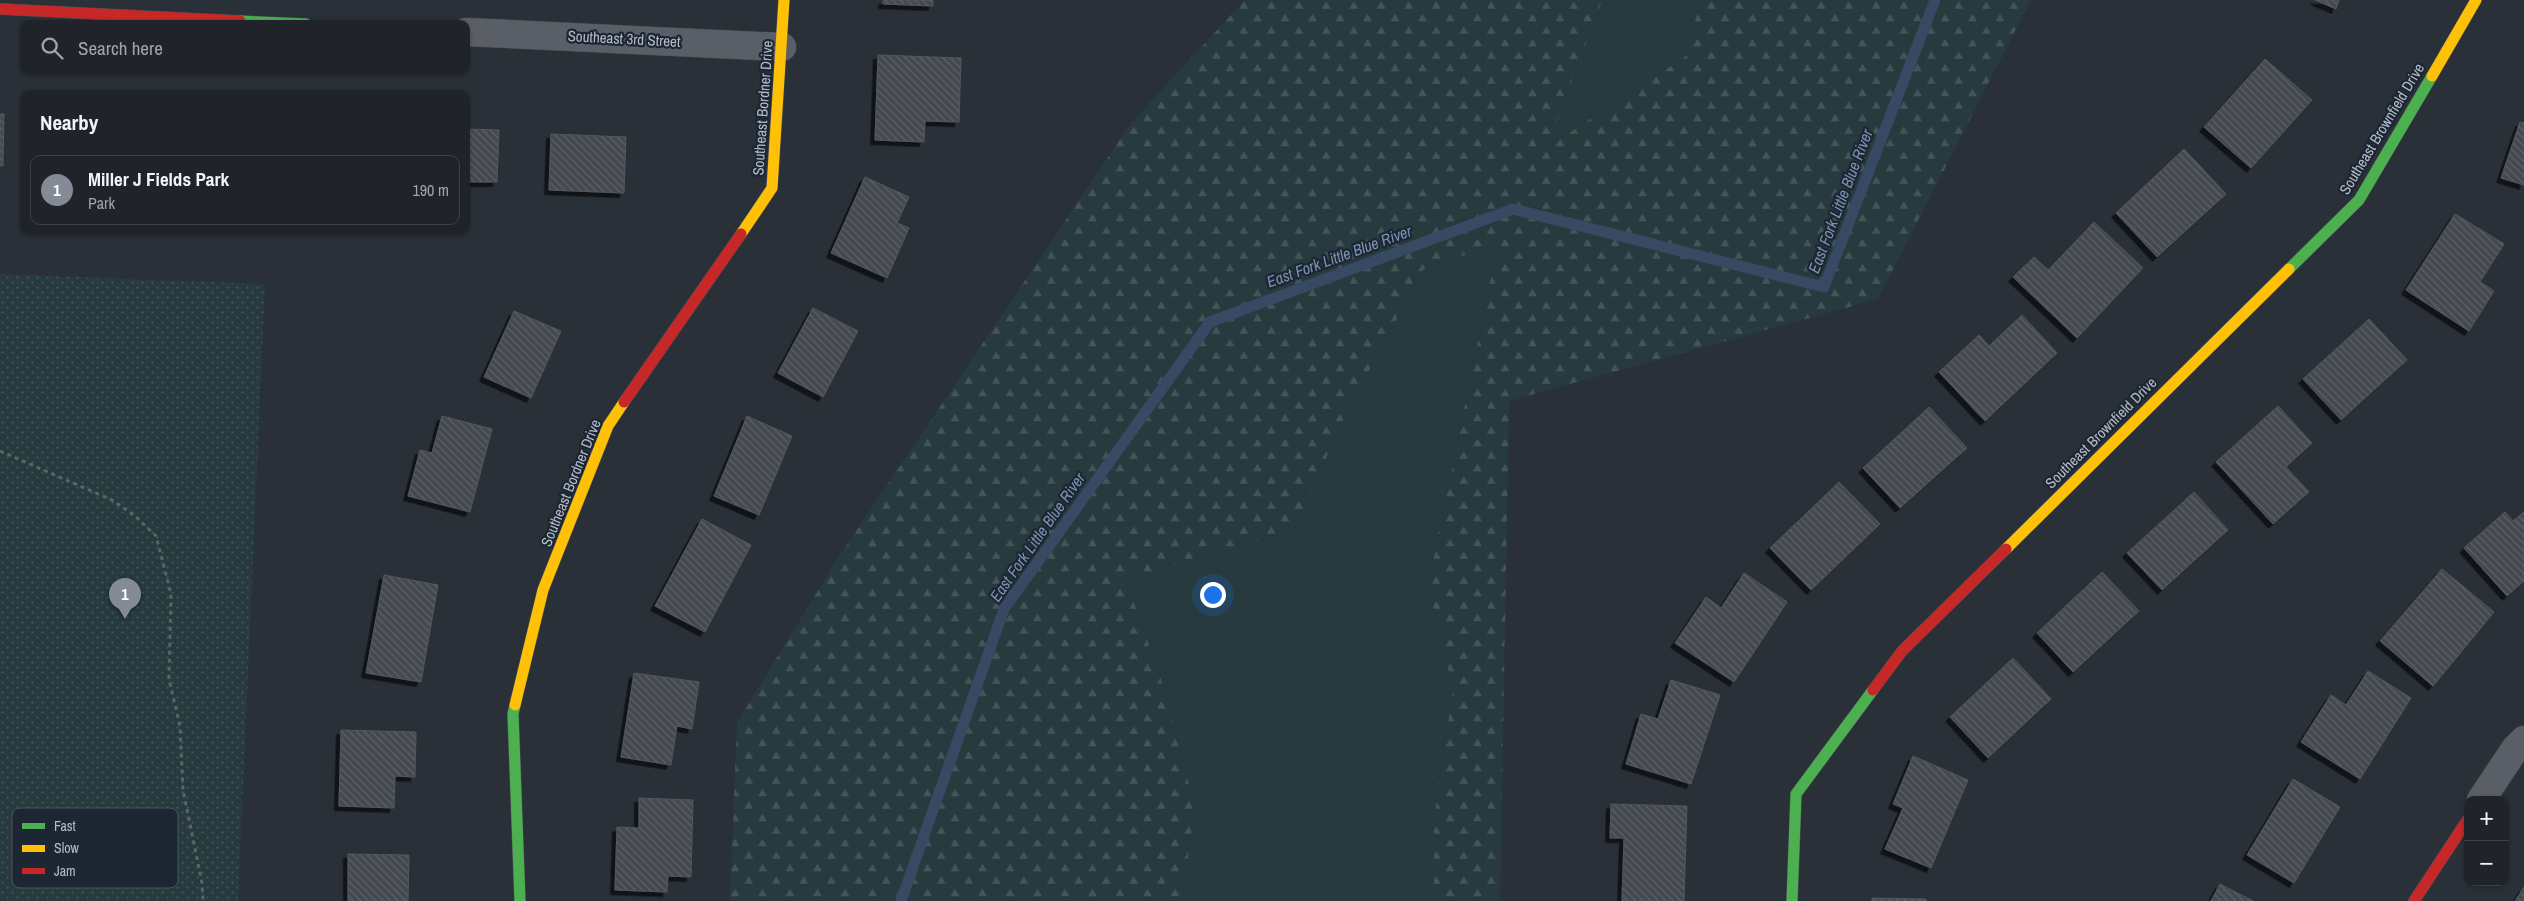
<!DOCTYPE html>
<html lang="en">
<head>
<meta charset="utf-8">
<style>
  :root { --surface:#20242a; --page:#282c32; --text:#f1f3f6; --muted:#a2a4a8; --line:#3d4147; --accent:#848b96 }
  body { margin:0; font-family:"Archivo Narrow",sans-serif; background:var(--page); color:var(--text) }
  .controls { position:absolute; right:15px; bottom:15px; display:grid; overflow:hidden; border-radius:10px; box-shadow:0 1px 4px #0004 }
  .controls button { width:45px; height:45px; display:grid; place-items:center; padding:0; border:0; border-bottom:1px solid var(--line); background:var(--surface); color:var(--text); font:25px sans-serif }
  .you { position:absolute; left:1212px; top:594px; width:18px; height:18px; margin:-12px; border:4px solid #fff; border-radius:50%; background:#1a73e8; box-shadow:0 0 0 8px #1a73e833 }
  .badge { display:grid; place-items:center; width:32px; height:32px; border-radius:50%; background:var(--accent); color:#fff; font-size:16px; font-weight:700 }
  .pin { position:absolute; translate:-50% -41px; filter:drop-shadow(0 1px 2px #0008) }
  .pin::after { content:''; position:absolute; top:26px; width:18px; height:15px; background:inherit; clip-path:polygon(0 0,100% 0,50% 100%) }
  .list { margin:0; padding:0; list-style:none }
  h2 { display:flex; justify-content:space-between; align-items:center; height:65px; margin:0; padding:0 20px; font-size:21px }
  h2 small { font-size:16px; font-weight:400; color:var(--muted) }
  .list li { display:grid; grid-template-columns:32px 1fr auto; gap:15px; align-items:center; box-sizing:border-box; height:70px; margin:0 10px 10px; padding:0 10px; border:1px solid var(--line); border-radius:10px }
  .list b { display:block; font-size:19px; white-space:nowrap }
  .list p { margin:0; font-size:16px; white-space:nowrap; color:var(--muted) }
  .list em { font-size:16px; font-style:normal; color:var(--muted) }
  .icon { flex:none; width:28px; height:28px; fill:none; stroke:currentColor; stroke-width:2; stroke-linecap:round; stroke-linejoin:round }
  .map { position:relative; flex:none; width:2524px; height:901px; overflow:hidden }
  .search { position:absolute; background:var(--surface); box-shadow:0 1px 4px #0004; left:20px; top:20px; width:450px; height:55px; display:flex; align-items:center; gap:12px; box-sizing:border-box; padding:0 18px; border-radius:10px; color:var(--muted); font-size:19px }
  .panel { position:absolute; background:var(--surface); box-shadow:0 1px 4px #0004; left:20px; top:90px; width:450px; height:145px; border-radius:10px }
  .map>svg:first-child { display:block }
  .green { fill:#273a3e }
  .forest { fill:url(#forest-firs) }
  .park { fill:url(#park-dots) }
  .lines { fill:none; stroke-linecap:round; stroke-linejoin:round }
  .stream { stroke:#384963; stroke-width:11 }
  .building { fill:url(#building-back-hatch); stroke:#52575f; filter:url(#shadow) }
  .street-casing { stroke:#484c53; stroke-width:29 }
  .fast-casing { stroke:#484c53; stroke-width:12 }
  .slow-casing { stroke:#484c53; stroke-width:12 }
  .jam-casing { stroke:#484c53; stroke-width:12 }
  .path { stroke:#5d636a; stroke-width:3; stroke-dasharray:4 4; stroke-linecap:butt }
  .street { stroke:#5a5e66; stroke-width:28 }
  .fast { stroke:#4caf50; stroke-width:11 }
  .slow { stroke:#ffc107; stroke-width:11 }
  .jam { stroke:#c62828; stroke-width:11 }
  .labels { text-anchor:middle; stroke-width:4.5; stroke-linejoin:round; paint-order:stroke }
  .street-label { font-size:15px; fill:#b4bcc9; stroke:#1d2633 }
  .water-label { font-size:16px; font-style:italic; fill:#7c92b1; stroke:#1d2633 }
  .key { fill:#1d2633; stroke:#4a5360; stroke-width:1 }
  .key-label { font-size:14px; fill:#b4bcc9 }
</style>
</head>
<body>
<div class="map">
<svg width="2524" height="901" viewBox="0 0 2524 901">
  <defs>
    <pattern id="forest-firs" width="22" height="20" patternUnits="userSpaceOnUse" patternTransform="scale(1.25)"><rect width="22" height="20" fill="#273a3e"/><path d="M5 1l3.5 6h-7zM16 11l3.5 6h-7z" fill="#445559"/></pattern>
    <pattern id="park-dots" width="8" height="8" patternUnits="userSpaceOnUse" patternTransform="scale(1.25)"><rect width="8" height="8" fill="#273a3e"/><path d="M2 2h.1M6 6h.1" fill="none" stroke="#445559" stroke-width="1.8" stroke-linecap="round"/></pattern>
    <pattern id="building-back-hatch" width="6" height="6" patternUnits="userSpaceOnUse" patternTransform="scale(1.25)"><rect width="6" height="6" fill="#444950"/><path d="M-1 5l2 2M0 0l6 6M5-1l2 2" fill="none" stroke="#5d6168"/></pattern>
    <filter id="shadow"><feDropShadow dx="-4.5" dy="4.5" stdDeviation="0" flood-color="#0009"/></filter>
  </defs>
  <rect width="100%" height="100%" fill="#2a3038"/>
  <!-- green -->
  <g class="green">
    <path d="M1602,0H1701L1685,57L1546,147Z"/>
    <path d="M1498,243L1428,584L1453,689L1434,820V901H1182L1195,806L1161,679L1126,579L1294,529L1345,416L1423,270Z"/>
  </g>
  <!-- forest -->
  <path class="forest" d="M1245,0H1602L1547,147L1685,57L1701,0H2031L1878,299L1509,401L1500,901H1434V820L1453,689L1428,585L1498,243L1423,270L1345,416L1294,529L1126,580L1161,679L1195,806L1182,901H730L737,723L836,561L1131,123Z"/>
  <!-- park -->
  <path class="park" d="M0,274L265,284L238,901H0Z"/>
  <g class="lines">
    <!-- stream -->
    <path class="stream" d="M901,901L1004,609L1210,322L1513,209L1824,287L1935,0"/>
  </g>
  <!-- building -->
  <g class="building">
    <path d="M883,0H933V6L883,4Z"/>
    <path d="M2315,0H2339L2336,9Z"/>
    <path d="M878,55L961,58L959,122L925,121L924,142L875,140Z"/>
    <path d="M2265,59L2312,100L2251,168L2204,127Z"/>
    <path d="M0,114H4L3,166H0Z"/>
    <path d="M2520,122L2524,123V185L2501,178Z"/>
    <path d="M466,129L499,130L497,182H466Z"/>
    <path d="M551,134L626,137L624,193L549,190Z"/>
    <path d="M2184,149L2226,194L2157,257L2116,213Z"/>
    <path d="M865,177L909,197L897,223L909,228L887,278L831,253Z"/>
    <path d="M2455,214L2504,244L2480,282L2494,291L2469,331L2406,290Z"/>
    <path d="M2094,222L2143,268L2077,338L2013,277L2034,257L2048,270Z"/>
    <path d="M813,308L858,331L823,397L778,373Z"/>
    <path d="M514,311L561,331L531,398L484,377Z"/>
    <path d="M2022,315L2057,353L1985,421L1939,372L1979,335L1989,346Z"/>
    <path d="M2369,319L2407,360L2341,420L2303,379Z"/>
    <path d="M2278,406L2312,443L2286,467L2309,492L2273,524L2216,462Z"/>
    <path d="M1929,407L1967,448L1900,508L1863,468Z"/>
    <path d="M442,416L492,429L470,512L408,496L420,450L432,453Z"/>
    <path d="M747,416L792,436L759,515L714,496Z"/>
    <path d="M1839,482L1880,524L1811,590L1770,548Z"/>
    <path d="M2194,492L2228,530L2162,590L2127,553Z"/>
    <path d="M2505,512L2513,521L2524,512V581L2507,596L2464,548Z"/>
    <path d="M702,519L751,545L705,632L655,606Z"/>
    <path d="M2442,569L2494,612L2433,686L2380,641Z"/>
    <path d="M2102,572L2139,611L2073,672L2037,633Z"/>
    <path d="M1744,573L1787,602L1734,682L1675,643L1706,597L1721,608Z"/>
    <path d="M384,575L438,585L421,682L366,673Z"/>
    <path d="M2013,658L2051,699L1988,758L1950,717Z"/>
    <path d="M2368,671L2411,698L2360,779L2301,742L2331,695L2346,705Z"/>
    <path d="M634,673L699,682L692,729L677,726L671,765L621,757Z"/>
    <path d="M1671,680L1720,695L1691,784L1626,764L1641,714L1658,719Z"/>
    <path d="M341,730L416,732L415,777L395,776L394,808L339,806Z"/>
    <path d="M1913,756L1968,780L1931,868L1885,849L1903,808L1893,804Z"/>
    <path d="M2293,779L2340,807L2294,883L2247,855Z"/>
    <path d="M639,798L693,800L691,877L668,876L667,892L615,890L617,827L639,828Z"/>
    <path d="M1611,804L1687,806L1684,901H1622L1624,838H1610Z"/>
    <path d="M348,854L409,855L408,901H348Z"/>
    <path d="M2220,884L2253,901H2211Z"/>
    <path d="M2524,887V901H2515Z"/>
    <path d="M1872,898L1926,899V901H1872Z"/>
  </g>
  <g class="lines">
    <!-- street casing -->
    <g class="street-casing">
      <g id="street">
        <path d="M466,32L782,47"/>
        <path d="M2481,800L2515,749L2524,740"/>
      </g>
    </g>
    <!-- fast casing -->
    <g class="fast-casing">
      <g id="fast">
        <path d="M240,21L306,24"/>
        <path d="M2289,269L2359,200L2432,76"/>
        <path d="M515,705L513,714L520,901"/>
        <path d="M1792,901L1796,794L1873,690"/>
      </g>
    </g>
    <!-- slow casing -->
    <g class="slow-casing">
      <g id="slow">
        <path d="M2432,76L2476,0"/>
        <path d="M741,234L772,188L784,0"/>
        <path d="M2006,549L2289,269"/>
        <path d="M515,705L543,590L608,426L624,402"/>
      </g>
    </g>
    <!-- jam casing -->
    <g class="jam-casing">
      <g id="jam">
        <path d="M0,9L240,21"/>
        <path d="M624,402L741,234"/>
        <path d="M1873,690L1902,651L2006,549"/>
        <path d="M2414,901L2468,819"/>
      </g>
    </g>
    <!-- path -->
    <path class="path" d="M0,451L112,500L135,516L156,536L171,594L169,679L180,726L183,790L202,883L203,901"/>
    <!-- street -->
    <use href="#street" class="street"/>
    <!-- fast -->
    <use href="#fast" class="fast"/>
    <!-- slow -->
    <use href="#slow" class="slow"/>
    <!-- jam -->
    <use href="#jam" class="jam"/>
  </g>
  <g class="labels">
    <!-- street labels -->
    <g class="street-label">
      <text transform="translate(624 39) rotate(3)" y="5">Southeast 3rd Street</text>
      <text transform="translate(763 108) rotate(-86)" y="5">Southeast Bordner Drive</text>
      <text transform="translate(2382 129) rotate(-59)" y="5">Southeast Brownfield Drive</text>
      <text transform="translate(2101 433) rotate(-45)" y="5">Southeast Brownfield Drive</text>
      <text transform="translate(571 483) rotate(-68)" y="5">Southeast Bordner Drive</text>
    </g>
    <!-- water labels -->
    <g class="water-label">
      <text transform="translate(1840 201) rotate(-69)" y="6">East Fork Little Blue River</text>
      <text transform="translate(1339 256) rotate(-20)" y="6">East Fork Little Blue River</text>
      <text transform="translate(1037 537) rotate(-55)" y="6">East Fork Little Blue River</text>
    </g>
  </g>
  <!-- legend -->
  <rect x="12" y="808" width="166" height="80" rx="8" class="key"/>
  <rect x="22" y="823" width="23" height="6" fill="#4caf50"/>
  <rect x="22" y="845" width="23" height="7" fill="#ffc107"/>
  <rect x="22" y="868" width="23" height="6" fill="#c62828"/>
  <g class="key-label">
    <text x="54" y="831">Fast</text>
    <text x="54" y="853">Slow</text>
    <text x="54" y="876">Jam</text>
  </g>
</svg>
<div class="controls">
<button>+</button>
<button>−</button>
</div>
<div class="you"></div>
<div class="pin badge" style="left:125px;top:619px">1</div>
<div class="search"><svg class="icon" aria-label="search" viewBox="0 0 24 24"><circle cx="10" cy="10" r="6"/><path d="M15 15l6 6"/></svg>Search here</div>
<section class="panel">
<h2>Nearby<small></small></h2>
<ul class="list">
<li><span class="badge">1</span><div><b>Miller J Fields Park</b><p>Park</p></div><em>190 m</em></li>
</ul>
</section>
</div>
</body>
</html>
